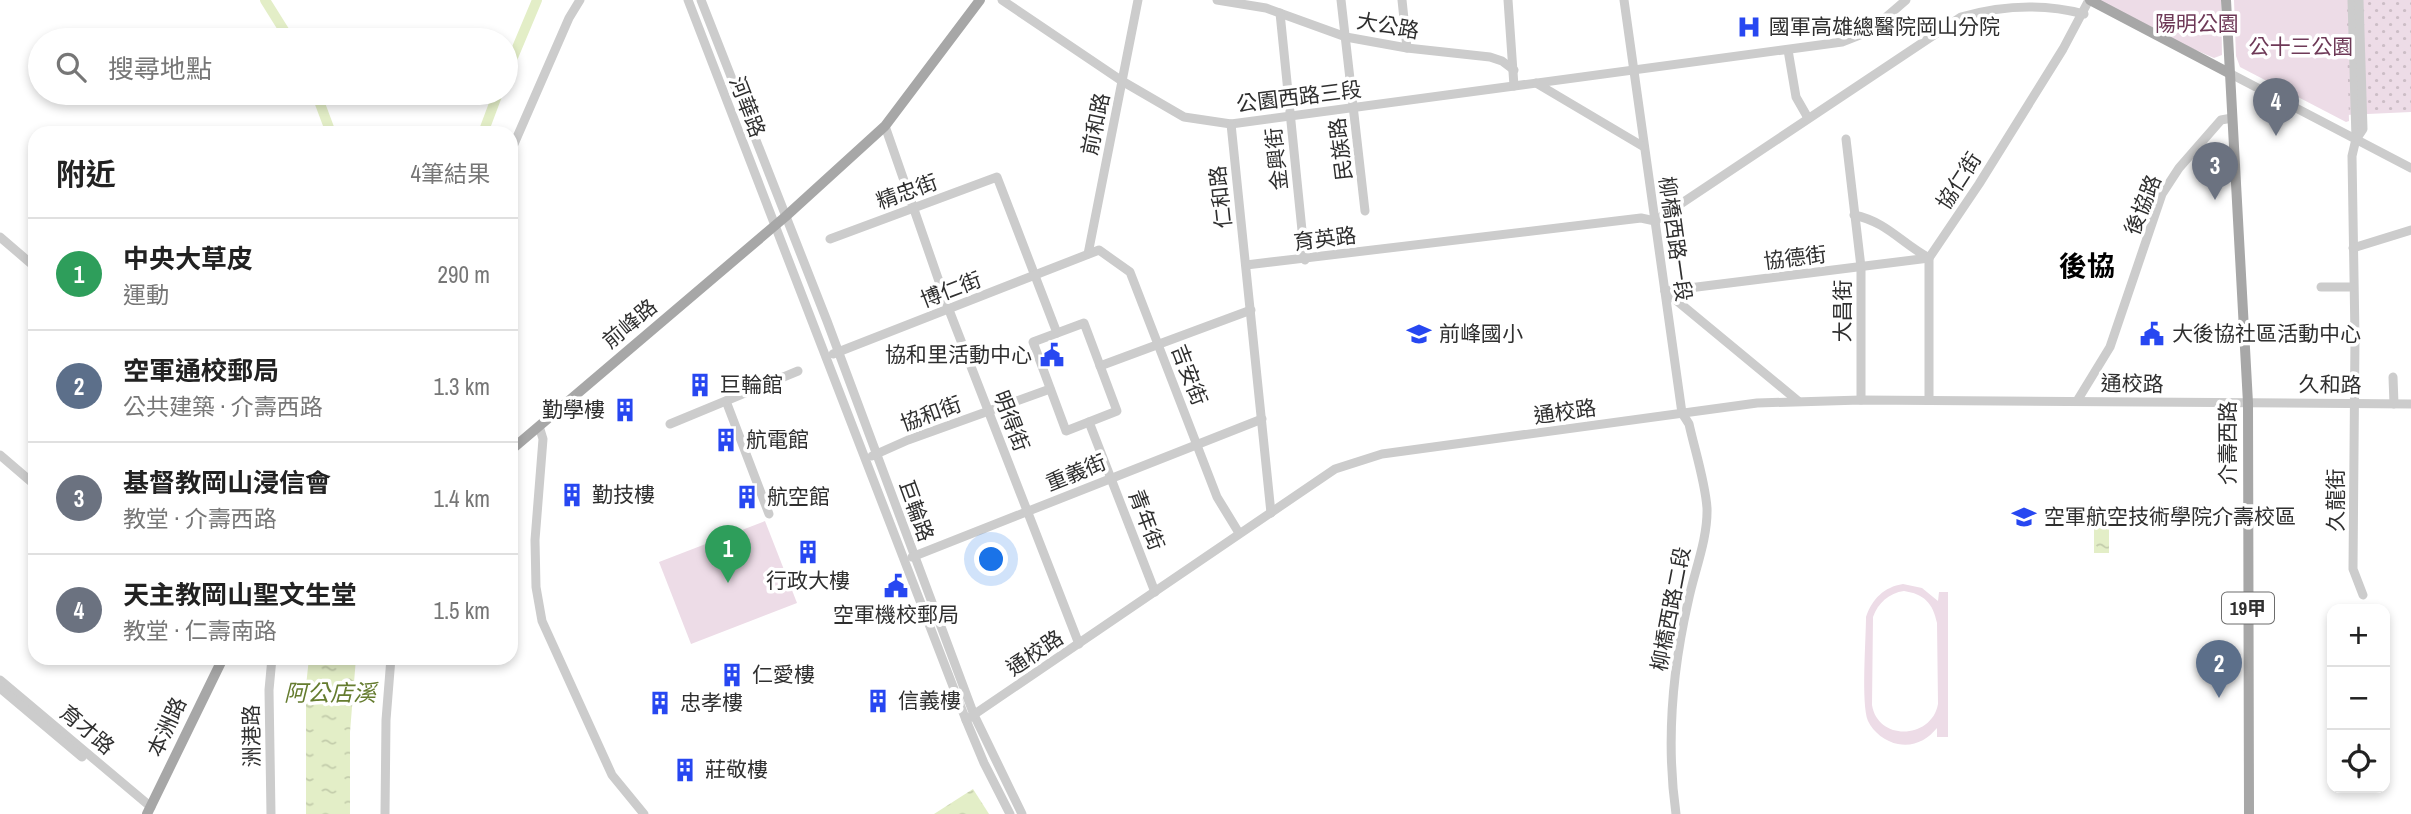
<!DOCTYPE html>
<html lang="zh-TW">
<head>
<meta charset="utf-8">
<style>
  :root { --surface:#fff; --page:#f6f6f6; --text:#222; --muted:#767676; --line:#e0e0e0; --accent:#7c3aed }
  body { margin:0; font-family:"Archivo Narrow","Noto Sans TC",sans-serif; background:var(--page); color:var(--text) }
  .controls { position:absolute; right:21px; bottom:21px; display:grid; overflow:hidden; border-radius:14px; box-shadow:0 4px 10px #0003 }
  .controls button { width:63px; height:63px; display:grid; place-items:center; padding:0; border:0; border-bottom:2px solid var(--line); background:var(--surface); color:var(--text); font:35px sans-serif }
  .you { position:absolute; left:992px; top:560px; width:24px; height:24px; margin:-18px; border:5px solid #fff; border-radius:50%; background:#1a73e8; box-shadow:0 0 0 10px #1a73e833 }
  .badge { display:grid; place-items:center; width:46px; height:46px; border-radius:50%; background:var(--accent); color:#fff; font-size:23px; font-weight:700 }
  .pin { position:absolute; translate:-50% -58px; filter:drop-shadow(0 2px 4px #0008) }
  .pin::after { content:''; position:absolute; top:37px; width:24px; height:21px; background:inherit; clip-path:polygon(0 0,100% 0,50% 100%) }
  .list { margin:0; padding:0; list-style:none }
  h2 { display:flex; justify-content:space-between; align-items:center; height:91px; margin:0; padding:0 28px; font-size:30px }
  h2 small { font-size:23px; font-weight:400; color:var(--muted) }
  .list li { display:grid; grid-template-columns:46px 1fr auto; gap:21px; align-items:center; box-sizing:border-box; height:112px; padding:0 28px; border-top:2px solid var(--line) }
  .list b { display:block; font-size:26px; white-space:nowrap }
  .list p { margin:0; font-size:23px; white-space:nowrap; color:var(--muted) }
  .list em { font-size:23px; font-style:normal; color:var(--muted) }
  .icon { flex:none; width:38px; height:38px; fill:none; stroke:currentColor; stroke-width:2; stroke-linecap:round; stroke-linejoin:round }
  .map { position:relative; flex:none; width:2411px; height:814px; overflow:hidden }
  .search { position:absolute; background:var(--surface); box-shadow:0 4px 10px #0003; left:28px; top:28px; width:490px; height:77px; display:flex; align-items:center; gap:18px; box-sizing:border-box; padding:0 24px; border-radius:38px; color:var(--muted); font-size:26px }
  .panel { position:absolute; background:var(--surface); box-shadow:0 4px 10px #0003; left:28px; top:126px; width:490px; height:539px; border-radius:21px }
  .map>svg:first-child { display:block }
  .grass { fill:url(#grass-dots) }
  .park { fill:#eddce7; fill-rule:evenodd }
  .water { fill:url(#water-ripples) }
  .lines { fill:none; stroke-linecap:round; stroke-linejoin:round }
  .river { stroke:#e3eec7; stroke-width:10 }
  .minor { stroke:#ccc; stroke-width:9 }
  .major { stroke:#a7a7a7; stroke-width:10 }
  .labels { text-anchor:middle; stroke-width:7; stroke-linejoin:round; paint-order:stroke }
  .shield { fill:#fff; stroke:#6d6d6d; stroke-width:2 }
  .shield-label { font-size:19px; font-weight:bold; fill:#2f2f2f }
  .park-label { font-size:21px; fill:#6e3957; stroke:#fff }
  .street-label { font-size:21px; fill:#2f2f2f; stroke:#fff }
  .poi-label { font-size:21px; fill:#2f2f2f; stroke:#fff; text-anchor:start }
  .water-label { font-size:23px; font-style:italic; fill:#657c2f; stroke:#fff }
  .district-label { font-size:28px; font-weight:bold; fill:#000; stroke:#fff }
</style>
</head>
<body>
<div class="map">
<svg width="2411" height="814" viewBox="0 0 2411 814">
  <defs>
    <pattern id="grass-dots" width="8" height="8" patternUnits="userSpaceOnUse" patternTransform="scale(1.75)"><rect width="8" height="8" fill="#eddce7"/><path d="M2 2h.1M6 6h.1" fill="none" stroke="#ccbdc6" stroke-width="1.8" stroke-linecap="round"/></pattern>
    <pattern id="water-ripples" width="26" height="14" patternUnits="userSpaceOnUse" patternTransform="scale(1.75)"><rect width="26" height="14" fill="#e3eec7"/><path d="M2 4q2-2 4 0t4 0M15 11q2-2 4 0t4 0" fill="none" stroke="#c3ccab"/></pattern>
  </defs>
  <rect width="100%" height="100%" fill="#fff"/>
  <!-- grass -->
  <path class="grass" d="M2342,0H2411V112L2346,115Z"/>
  <!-- park -->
  <g class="park">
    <path d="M2093,0H2221L2222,55L2214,58L2150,30Z"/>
    <path d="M2234,0H2346L2349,121L2346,122L2240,67L2236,56Z"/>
    <path d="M765,521L797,603L691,644L659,562Z"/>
    <path d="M1903,584L1922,588L1938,601L1939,592H1948V737H1937V728C1927,740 1914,747 1898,744C1886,742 1873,732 1868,721C1861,704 1866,639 1866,617C1872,599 1884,587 1903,584ZM1904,591C1924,594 1933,603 1937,623L1938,704C1932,739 1878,742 1872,705L1873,617C1878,603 1889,593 1904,591Z"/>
  </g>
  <!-- water -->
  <g class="water">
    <rect x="2094" y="508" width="15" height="45"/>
    <path d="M309,658H356L350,732V814H306V686Z"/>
    <path d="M973,789L989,814H934Z"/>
  </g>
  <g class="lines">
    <!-- river -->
    <g class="river">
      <path d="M265,0L290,40"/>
      <path d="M506,74L537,0"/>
      <path d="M316,93L331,133"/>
      <path d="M483,133L498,93"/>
    </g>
    <!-- minor -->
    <g class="minor">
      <path d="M688,0L966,720L984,763L1010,814"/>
      <path d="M701,0L827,321L974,715L1022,814"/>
      <path d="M1002,0L1122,81L1184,117L1231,124L1842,42L1870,31L1906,0"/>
      <path d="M1217,0L1266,8L1346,37L1407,48L1490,57L1502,61L1514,70"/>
      <path d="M1341,0L1365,211"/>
      <path d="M1402,0L1407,48"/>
      <path d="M1508,0L1514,86"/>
      <path d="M1624,0L1682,413L1689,424C1695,451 1705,481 1707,508C1708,539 1694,572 1688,602C1672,672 1666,743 1676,814"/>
      <path d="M2352,0L2356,139L2352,156L2355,337L2353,569L2363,595"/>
      <path d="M1280,13L1305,260"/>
      <path d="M1788,50L1796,97L1808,118"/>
      <path d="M2229,73L2411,168"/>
      <path d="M1536,83L1644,147"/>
      <path d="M1231,124L1271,513"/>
      <path d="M885,126L949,310L1079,644"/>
      <path d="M2357,138L2363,129L2359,0"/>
      <path d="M1846,139L1861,267V400"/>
      <path d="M511,151L569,18L580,0"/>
      <path d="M1854,215C1887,222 1901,243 1929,258"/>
      <path d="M0,237L35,267"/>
      <path d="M830,239L997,177L1057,333"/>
      <path d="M2353,248L2411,230"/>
      <path d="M1088,254L1138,0"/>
      <path d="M1246,265L1641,218L1655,221L1961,17C2003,5 2042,3 2084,14"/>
      <path d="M2321,287H2353"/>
      <path d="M1665,291L1929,258"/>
      <path d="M1665,291L1798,401"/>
      <path d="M1084,323L1117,411L1066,431L1033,342Z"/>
      <path d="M833,354L1099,250L1130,272L1217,497L1239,533"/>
      <path d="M1100,366L1251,310"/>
      <path d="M2393,377L2394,404"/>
      <path d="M1929,400V258L1979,184L2063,49L2089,0"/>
      <path d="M726,401L769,514"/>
      <path d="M2077,401L2110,347L2162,194L2179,168L2221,120L2232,118"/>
      <path d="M1089,422L1155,592"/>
      <path d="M670,424L798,371"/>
      <path d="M539,426L543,439L535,540L536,587L542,621L612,775L644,814"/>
      <path d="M0,455L35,485"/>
      <path d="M872,456L908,440L1050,389"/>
      <path d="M912,557L1262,419"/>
      <path d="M0,680L151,807"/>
      <path d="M0,688L82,757"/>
      <path d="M966,720L1335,469L1382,454L1757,403L1861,400L2411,404"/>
      <path d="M271,814L269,690L272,658"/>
      <path d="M385,814L386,720L391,658"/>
    </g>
    <!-- major -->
    <g class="major">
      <path d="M2090,0L2229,73"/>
      <path d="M2226,0L2248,403L2249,814"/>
      <path d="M511,450L785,217L885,126L980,0"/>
      <path d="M147,814L223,658"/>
    </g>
  </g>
  <!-- icons -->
  <defs>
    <g id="hospital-bare" transform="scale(1.89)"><path d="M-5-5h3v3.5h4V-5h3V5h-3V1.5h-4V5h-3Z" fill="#2747f1" stroke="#fff" stroke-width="2.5" paint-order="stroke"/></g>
    <g id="school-bare" transform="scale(1.89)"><path d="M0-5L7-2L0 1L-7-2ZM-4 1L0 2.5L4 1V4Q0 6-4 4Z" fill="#2747f1" stroke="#fff" stroke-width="2.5" paint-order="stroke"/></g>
    <g id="civic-bare" transform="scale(1.89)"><path d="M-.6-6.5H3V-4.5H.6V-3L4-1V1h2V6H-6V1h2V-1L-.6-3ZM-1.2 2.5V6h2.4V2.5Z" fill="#2747f1" stroke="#fff" stroke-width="2.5" paint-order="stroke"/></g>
    <g id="building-bare" transform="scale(1.89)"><path d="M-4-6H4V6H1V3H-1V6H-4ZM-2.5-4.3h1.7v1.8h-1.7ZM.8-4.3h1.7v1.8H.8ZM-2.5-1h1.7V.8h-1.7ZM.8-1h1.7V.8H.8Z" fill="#2747f1" stroke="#fff" stroke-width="2.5" paint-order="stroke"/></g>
    <g id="university-bare" transform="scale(1.89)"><path d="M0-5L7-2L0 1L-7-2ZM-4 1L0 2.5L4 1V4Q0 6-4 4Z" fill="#2747f1" stroke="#fff" stroke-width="2.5" paint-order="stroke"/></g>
  </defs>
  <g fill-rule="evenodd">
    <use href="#hospital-bare" x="1749" y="27"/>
    <use href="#school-bare" x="1419" y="334"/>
    <use href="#civic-bare" x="2152" y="334"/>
    <use href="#civic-bare" x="1052" y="355"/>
    <use href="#building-bare" x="700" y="385"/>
    <use href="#building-bare" x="625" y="410"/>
    <use href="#building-bare" x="726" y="440"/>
    <use href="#building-bare" x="572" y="495"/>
    <use href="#building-bare" x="747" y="497"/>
    <use href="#university-bare" x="2024" y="517"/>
    <use href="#building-bare" x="808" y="552"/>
    <use href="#civic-bare" x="896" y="586"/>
    <use href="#building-bare" x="732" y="675"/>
    <use href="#building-bare" x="878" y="701"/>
    <use href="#building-bare" x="660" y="703"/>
    <use href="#building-bare" x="685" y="770"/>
  </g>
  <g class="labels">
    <!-- shield labels -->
    <rect class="shield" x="2222" y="592.5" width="52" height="31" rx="5"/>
    <g class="shield-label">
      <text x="2248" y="615">19甲</text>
    </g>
    <!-- park labels -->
    <g class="park-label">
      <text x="2197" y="31">陽明公園</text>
      <text x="2301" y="54">公十三公園</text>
    </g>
    <!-- street labels -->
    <g class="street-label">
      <text transform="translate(1388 26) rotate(10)" y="7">大公路</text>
      <text transform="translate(1299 97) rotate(-7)" y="7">公園西路三段</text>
      <text transform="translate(747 107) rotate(69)" y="7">河華路</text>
      <text transform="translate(1096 124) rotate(-78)" y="7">前和路</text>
      <text transform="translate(1341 149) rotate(-97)" y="7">民族路</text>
      <text transform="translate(1277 159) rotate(-96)" y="7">金興街</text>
      <text transform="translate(1959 181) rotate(-57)" y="7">協仁街</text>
      <text transform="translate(907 192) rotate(-20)" y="7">精忠街</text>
      <text transform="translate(1221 197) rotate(-96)" y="7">仁和路</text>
      <text transform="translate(2143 205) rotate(-68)" y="7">後協路</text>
      <text transform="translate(1325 239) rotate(-7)" y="7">育英路</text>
      <text transform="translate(1675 239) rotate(82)" y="7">柳橋西路一段</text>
      <text transform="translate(1795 258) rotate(-7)" y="7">協德街</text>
      <text transform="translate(951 290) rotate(-21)" y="7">博仁街</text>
      <text transform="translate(1843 311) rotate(-90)" y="7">大昌街</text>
      <text transform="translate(630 324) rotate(-40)" y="7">前峰路</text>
      <text transform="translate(1189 375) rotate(69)" y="7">吉安街</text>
      <text transform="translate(2132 384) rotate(1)" y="7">通校路</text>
      <text transform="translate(2330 385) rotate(1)" y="7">久和路</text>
      <text transform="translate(1565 412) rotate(-8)" y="7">通校路</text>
      <text transform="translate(931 414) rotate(-20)" y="7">協和街</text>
      <text transform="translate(1011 421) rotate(69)" y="7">明得街</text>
      <text transform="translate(2228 443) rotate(-90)" y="7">介壽西路</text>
      <text transform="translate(1076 473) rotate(-22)" y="7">重義街</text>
      <text transform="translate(2336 500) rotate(-90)" y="7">久龍街</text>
      <text transform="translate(916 511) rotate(70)" y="7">巨輪路</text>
      <text transform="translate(1146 520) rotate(69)" y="7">青年街</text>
      <text transform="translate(1671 609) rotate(-79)" y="7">柳橋西路二段</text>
      <text transform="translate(1035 653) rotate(-34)" y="7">通校路</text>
      <text transform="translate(167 727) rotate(-65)" y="7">本洲路</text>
      <text transform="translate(87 730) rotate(40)" y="7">育才路</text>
      <text transform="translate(252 736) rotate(-91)" y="7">洲港路</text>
    </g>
    <!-- poi labels -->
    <g class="poi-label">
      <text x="1769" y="34">國軍高雄總醫院岡山分院</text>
      <text x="1439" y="341">前峰國小</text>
      <text x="2172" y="341">大後協社區活動中心</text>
      <text x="1032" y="362" text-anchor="end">協和里活動中心</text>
      <text x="720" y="392">巨輪館</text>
      <text x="605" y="417" text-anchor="end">勤學樓</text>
      <text x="746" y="447">航電館</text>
      <text x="592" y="502">勤技樓</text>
      <text x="767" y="504">航空館</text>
      <text x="2044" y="524">空軍航空技術學院介壽校區</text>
      <text x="808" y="588" text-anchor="middle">行政大樓</text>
      <text x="896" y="622" text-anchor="middle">空軍機校郵局</text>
      <text x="752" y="682">仁愛樓</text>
      <text x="898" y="708">信義樓</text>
      <text x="680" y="710">忠孝樓</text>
      <text x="705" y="777">莊敬樓</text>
    </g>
    <!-- water labels -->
    <g class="water-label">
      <text x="330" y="701">阿公店溪</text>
    </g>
    <!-- district labels -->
    <g class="district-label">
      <text x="2087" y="276">後協</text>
    </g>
  </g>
</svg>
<div class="controls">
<button>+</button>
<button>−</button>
<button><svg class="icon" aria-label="locate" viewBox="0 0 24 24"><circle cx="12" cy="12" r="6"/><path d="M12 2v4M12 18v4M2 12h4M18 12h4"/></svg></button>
</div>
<div class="you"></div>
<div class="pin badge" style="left:728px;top:583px;background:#2e9e5b">1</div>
<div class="pin badge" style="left:2219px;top:698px;background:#5c6f8a">2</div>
<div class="pin badge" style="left:2215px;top:200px;background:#6b7280">3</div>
<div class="pin badge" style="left:2276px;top:136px;background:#6b7280">4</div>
<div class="search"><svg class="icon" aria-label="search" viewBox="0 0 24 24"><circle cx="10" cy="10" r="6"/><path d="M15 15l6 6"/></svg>搜尋地點</div>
<section class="panel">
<h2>附近<small>4筆結果</small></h2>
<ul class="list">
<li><span class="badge" style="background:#2e9e5b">1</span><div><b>中央大草皮</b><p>運動</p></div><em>290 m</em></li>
<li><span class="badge" style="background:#5c6f8a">2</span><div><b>空軍通校郵局</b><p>公共建築 · 介壽西路</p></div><em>1.3 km</em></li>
<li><span class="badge" style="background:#6b7280">3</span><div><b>基督教岡山浸信會</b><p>教堂 · 介壽西路</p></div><em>1.4 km</em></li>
<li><span class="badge" style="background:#6b7280">4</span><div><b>天主教岡山聖文生堂</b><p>教堂 · 仁壽南路</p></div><em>1.5 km</em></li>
</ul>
</section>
</div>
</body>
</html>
